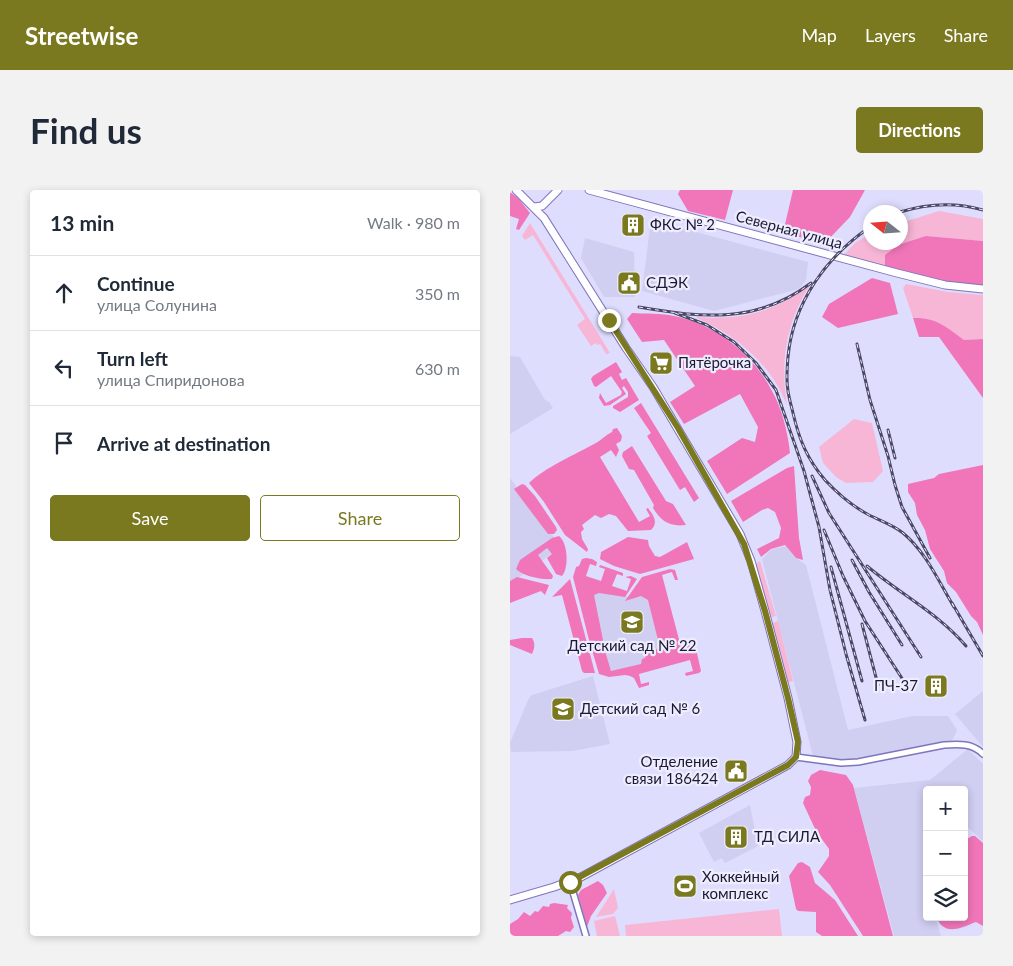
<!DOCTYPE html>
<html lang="en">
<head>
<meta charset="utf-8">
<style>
  :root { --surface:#fff; --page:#f2f2f3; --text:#1f2937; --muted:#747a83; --line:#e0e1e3; --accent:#7b7920 }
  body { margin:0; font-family:Lato,sans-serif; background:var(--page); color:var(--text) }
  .controls { position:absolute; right:15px; bottom:15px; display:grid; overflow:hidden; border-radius:5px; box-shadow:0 2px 8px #0003 }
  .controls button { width:45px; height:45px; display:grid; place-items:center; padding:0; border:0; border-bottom:1px solid var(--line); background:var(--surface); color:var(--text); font:25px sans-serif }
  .compass { position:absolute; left:353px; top:15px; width:45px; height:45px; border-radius:50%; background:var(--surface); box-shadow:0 2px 8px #0003; rotate:287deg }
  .stop { position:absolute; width:15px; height:15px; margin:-11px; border:4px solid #7b7920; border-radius:50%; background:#fff }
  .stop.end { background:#7b7920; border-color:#fff; box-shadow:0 1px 5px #0008 }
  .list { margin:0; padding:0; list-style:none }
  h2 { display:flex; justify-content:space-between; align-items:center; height:65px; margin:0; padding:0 20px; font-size:21px }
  h2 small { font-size:16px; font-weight:400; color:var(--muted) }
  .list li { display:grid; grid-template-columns:32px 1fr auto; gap:15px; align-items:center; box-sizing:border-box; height:75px; padding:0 20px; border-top:1px solid var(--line) }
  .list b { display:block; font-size:19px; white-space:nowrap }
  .list p { margin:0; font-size:16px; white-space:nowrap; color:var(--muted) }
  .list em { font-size:16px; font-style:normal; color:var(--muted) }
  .actions { display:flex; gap:10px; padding:15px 20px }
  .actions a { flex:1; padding:11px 0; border:1px solid var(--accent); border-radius:5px; text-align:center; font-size:18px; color:var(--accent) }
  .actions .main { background:var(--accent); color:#fff }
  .icon { flex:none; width:28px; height:28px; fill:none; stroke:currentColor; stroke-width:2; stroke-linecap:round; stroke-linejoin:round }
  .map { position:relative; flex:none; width:473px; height:746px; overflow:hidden; border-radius:5px }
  header { display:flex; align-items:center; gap:30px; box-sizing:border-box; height:70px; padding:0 25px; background:var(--accent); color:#fff }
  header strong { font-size:24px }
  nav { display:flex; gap:28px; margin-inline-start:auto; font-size:18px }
  .intro { display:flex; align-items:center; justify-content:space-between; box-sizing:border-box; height:120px; padding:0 30px }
  h1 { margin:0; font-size:35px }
  .button { padding:12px 22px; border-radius:5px; background:var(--accent); color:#fff; font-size:18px; font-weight:700 }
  main { display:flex; gap:30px; padding:0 30px }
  aside { flex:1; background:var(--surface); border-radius:5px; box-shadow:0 2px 8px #0003 }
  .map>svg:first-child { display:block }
  .built { fill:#d0cef1 }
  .green { fill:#f7b6d6 }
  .forest { fill:#f076b9 }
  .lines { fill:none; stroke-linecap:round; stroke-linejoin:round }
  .minor-casing { stroke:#7e75bd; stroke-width:8 }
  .tertiary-casing { stroke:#7e75bd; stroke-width:9 }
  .minor { stroke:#fff; stroke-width:5 }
  .tertiary { stroke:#fff; stroke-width:7 }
  .rail-casing { stroke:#4b4765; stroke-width:3 }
  .rail { stroke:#ededfd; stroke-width:1; stroke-dasharray:4; stroke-linecap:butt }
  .route { stroke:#7b7920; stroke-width:6 }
  .labels { text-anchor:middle; stroke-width:4.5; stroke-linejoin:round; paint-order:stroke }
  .poi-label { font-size:15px; fill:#1b1734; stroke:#ededfd; text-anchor:start }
  .street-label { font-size:15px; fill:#1b1734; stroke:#ededfd }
</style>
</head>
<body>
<header>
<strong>Streetwise</strong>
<nav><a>Map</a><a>Layers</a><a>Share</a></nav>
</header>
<div class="intro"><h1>Find us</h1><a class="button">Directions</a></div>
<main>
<aside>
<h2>13 min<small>Walk · 980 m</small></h2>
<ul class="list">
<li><svg class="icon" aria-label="ahead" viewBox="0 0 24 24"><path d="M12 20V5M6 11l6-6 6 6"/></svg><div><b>Continue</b><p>улица Солунина</p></div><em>350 m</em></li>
<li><svg class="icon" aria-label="left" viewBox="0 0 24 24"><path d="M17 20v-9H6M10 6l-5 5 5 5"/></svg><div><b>Turn left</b><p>улица Спиридонова</p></div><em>630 m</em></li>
<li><svg class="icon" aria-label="arrive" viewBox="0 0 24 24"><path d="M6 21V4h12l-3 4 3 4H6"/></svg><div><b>Arrive at destination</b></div></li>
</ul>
<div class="actions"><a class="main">Save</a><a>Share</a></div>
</aside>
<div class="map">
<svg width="473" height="746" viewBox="0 0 473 746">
  <rect width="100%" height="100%" fill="#dfddfe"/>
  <!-- built -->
  <g class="built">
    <path d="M141,30L298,72L296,90L289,99L204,121L132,101Z"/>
    <path d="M75,48L124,62L125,107H94L71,68Z"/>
    <path d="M0,166L10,167L35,210L39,212L43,218L0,244Z"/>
    <path d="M0,288L51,357L0,394Z"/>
    <path d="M275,356L286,368L296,375L338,540L402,526H438L447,540L442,551L336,570H320L303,566L252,369L261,360Z"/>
    <path d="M131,391L166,466L99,486L82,405L89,400L120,407Z"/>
    <path d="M83,486L100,554L63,561L1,562L0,553L19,508L22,505Z"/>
    <path d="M473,501V557L445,524Z"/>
    <path d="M458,559L473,574V651L454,634V600H417V686L414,688L417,698V727H425L431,746H384L344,598L420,590Z"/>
    <path d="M240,615L248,656L215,673L212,668L204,672L189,643Z"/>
  </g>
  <!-- green -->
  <g class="green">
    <path d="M429,21L473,29V51L416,46L375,79L332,67L345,53L360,44V52H390L391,33Z"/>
    <path d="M20,33L97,158L100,163L96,164L90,154L87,155L86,153L81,156L67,135L75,129L23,45L15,50L12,46Z"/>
    <path d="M301,94C276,131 270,171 277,215C260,173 226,145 185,127C232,130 263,123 301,94Z"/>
    <path d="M396,94L438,102L473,105V149L454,150C437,137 426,127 403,128L393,98Z"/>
    <path d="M344,229L362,233L373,281L363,292L336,293L326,287L313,273L309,257Z"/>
    <path d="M250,371L266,426L259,428L244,375Z"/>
    <path d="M268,431L283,491L275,493L260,434Z"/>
    <path d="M104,699L108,718L103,724L86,727Z"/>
    <path d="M269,719L272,746H116L115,735Z"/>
    <path d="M105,726L110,746H87L84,731Z"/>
  </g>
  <!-- forest -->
  <g class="forest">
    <path d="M170,0H223L215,30L178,21L168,4Z"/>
    <path d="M283,0H355L340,27L315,53L273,43Z"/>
    <path d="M0,2L8,8L20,23L9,40L6,39L9,29L0,26Z"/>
    <path d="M416,46L473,51V95L432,92L375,79V65L388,55Z"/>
    <path d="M362,88L380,93L388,124L328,138L312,127L319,114Z"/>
    <path d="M122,123C136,124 151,123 164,126C205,134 243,164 262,201C272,218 278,244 280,263L217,304L197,271L232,248L245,252L248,237L230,204L174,234L160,212L185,196L154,150L132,152L117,129Z"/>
    <path d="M403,128C426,127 437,137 454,150L473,149V208L429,147H409Z"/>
    <path d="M106,172L112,182L109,184L112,190L116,188L129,210L110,222L103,218V216L118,207V202L114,196L112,198L116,204L100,215L94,216L89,208L90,203L96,213L111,205L112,202L101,186L86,197L84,196L81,189L83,186Z"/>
    <path d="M131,213L189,308L184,312L175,297L170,300L137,246L141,243L124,218Z"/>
    <path d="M107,238L112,246L111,251L106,254L109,260L106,267L101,260L90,267L129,332L140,326L136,319L138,318C143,325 149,332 141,340L118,341L106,326L99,324L91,328L85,325L72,335L74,339L71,342L72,349L78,359L77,362L55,345L34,312L19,293C34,278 66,264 86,253C91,250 96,245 102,242L103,239Z"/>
    <path d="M122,256L156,311L163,314L176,335C159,337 151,331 143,318L144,315L124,280L119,279L112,266L113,262Z"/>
    <path d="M473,275V445L467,432L461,426L446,402L437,393L434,381L420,359L415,340L407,325L405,313L398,302V294L424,288L429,284Z"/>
    <path d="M284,276L289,348L293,370L286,368L275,355L261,359L251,367L247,359L269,348L271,338L265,322L258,318L252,320L233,332L221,311L277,278Z"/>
    <path d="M12,294L15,295L25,306L46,337L47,340L44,344H38L4,299Z"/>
    <path d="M49,346C58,353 59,378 52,386L46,384L37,368L42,364L37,358L28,365L43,386L42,389C31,390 13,386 6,379L10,370L42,348Z"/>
    <path d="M118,347L138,350L139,356L145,366L150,367L177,352L184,369L130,384L104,376L90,369L91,362Z"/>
    <path d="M76,368L82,369L87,372L86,376L80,374L76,386L91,391L95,379L89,377L90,375L113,383V386L107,384L102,396L117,401L121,389L115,387L121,386L127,389L115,407L89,403L84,405L94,455L83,459L80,454L63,387L66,377L69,376L72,369Z"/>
    <path d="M160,379L165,380L168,390H165L162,382L152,385L171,457L182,454L181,450H184L191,481L189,483L176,486L175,483L183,481L180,470L129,484L131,494L139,492V495L129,498L124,488L120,486L115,485L99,487L89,484L82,460L94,458L101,481L131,474L132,469L135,468L136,462L150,458L138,410L131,406L115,411L132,387Z"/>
    <path d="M7,387L39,395L35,405L31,401L0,413V391Z"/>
    <path d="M60,389L85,483H74L72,481L52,405L42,407Z"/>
    <path d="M12,448H22C26,454 24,459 22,464L0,455V450Z"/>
    <path d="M310,580L336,585L343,595L383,746H353L320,695L308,682L319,666V659L306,641L293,613L295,607L300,605L301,597L298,591L301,585Z"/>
    <path d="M462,646H465L473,653V736L466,732C448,739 435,746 426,727H454V649H457Z"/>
    <path d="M292,672L300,677L305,693L325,710L348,746H312L306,742V722L288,721L286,719L279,686L288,673Z"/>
    <path d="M88,691L93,695L97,703L81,726L77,737L68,705L71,700Z"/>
    <path d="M44,713L58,715L57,718L62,723L61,728L64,737L60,742L56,741L48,746H0V734L8,729L14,722L20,726L25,721L28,722L33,716L39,717L40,714Z"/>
  </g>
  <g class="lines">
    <!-- minor casing -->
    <g class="minor-casing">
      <g id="minor">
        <path d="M286,567L331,573L348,572L434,555C449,554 462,553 473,564"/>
        <path d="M60,692L76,746"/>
      </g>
    </g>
    <!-- tertiary casing -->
    <g class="tertiary-casing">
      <g id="tertiary">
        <path d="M79,0L387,83L435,95L473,99"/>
        <path d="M24,17L32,16L48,0"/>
        <path d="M0,710L44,697L71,687L278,575L286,567L287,552L278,508L255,421L241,371L230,344L143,197L116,158L34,28L6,0"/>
      </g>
    </g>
    <!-- minor -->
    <use href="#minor" class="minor"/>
    <!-- tertiary -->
    <use href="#tertiary" class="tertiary"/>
    <!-- rail casing -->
    <g class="rail-casing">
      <g id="rail">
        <path d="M390,22C416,14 446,12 473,20"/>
        <path d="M360,37C316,67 283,113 278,167C277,178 276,190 278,201C279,208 281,215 283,223C289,249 297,269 315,290C328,304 342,316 359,325C371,331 383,335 393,343C416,362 429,392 444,417"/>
        <path d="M129,117C192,128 247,134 301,93"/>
        <path d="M165,123L197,135L224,152L246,173L266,200L294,281L309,337L320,400L336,464L355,530"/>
        <path d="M347,154L360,210L378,266L385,295L392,317L420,368"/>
        <path d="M378,240L385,268"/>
        <path d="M302,286L319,323L411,467"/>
        <path d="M314,340L333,386L355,431L397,496"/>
        <path d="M342,370L359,402L392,455"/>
        <path d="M357,376C390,404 428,423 456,456"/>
        <path d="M321,377L352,491"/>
        <path d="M442,413L473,466"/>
        <path d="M352,434L368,495"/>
      </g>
    </g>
    <!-- rail -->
    <use href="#rail" class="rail"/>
  </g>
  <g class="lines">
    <!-- route -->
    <path class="route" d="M60,692L278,575L286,567L288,552L278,508L255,421L234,354L168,238L99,130"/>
  </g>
  <!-- icons -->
  <defs>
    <g id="building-square" transform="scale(1.25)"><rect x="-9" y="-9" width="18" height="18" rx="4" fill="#7b7920" stroke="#ededfd"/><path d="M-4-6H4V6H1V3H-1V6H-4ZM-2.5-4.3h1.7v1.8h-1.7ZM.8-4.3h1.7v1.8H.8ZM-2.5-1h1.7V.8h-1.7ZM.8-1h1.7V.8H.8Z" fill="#fff"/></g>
    <g id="civic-square" transform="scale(1.25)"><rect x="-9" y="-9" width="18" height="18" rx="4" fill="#7b7920" stroke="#ededfd"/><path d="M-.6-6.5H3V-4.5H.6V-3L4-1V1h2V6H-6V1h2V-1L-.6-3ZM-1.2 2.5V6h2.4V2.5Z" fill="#fff"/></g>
    <g id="supermarket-square" transform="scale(1.25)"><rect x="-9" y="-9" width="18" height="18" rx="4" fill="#7b7920" stroke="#ededfd"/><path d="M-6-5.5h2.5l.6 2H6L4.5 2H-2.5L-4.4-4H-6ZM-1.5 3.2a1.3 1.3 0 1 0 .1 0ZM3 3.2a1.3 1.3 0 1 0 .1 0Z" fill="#fff"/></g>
    <g id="school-square" transform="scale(1.25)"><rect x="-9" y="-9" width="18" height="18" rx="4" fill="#7b7920" stroke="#ededfd"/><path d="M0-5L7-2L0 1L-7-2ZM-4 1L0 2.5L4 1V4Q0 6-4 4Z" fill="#fff"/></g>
    <g id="stadium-square" transform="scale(1.25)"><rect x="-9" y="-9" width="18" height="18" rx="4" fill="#7b7920" stroke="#ededfd"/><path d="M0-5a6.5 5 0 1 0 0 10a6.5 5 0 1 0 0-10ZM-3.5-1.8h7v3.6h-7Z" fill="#fff"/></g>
  </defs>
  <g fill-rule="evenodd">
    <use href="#building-square" x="123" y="35"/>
    <use href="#civic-square" x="119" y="93"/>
    <use href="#supermarket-square" x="151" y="173"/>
    <use href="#school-square" x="122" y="432"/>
    <use href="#building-square" x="426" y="496"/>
    <use href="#school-square" x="53" y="519"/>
    <use href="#civic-square" x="226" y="581"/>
    <use href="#building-square" x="226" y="647"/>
    <use href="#stadium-square" x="175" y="696"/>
  </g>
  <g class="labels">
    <!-- poi labels -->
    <g class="poi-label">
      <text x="140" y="40">ФКС № 2</text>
      <text x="136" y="98">СДЭК</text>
      <text x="168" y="178">Пятёрочка</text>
      <text x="122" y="461" text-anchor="middle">Детский сад № 22</text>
      <text x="408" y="501" text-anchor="end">ПЧ-37</text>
      <text x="70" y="524">Детский сад № 6</text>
      <text x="208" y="577" text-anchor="end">Отделение<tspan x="208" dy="17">связи 186424</tspan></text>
      <text x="244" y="652">ТД СИЛА</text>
      <text x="192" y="692">Хоккейный<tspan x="192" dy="17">комплекс</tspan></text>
    </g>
    <!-- street labels -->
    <g class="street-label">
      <text transform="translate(279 40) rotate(15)" y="5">Северная улица</text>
    </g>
  </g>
</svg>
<div class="controls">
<button>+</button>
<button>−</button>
<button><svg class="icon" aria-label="layers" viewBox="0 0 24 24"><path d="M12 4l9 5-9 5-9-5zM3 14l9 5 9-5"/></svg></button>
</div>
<svg class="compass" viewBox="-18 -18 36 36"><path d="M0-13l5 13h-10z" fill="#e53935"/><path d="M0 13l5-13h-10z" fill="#747a83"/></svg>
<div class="stop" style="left:60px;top:692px"></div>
<div class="stop end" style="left:99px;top:130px"></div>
</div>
</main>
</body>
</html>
